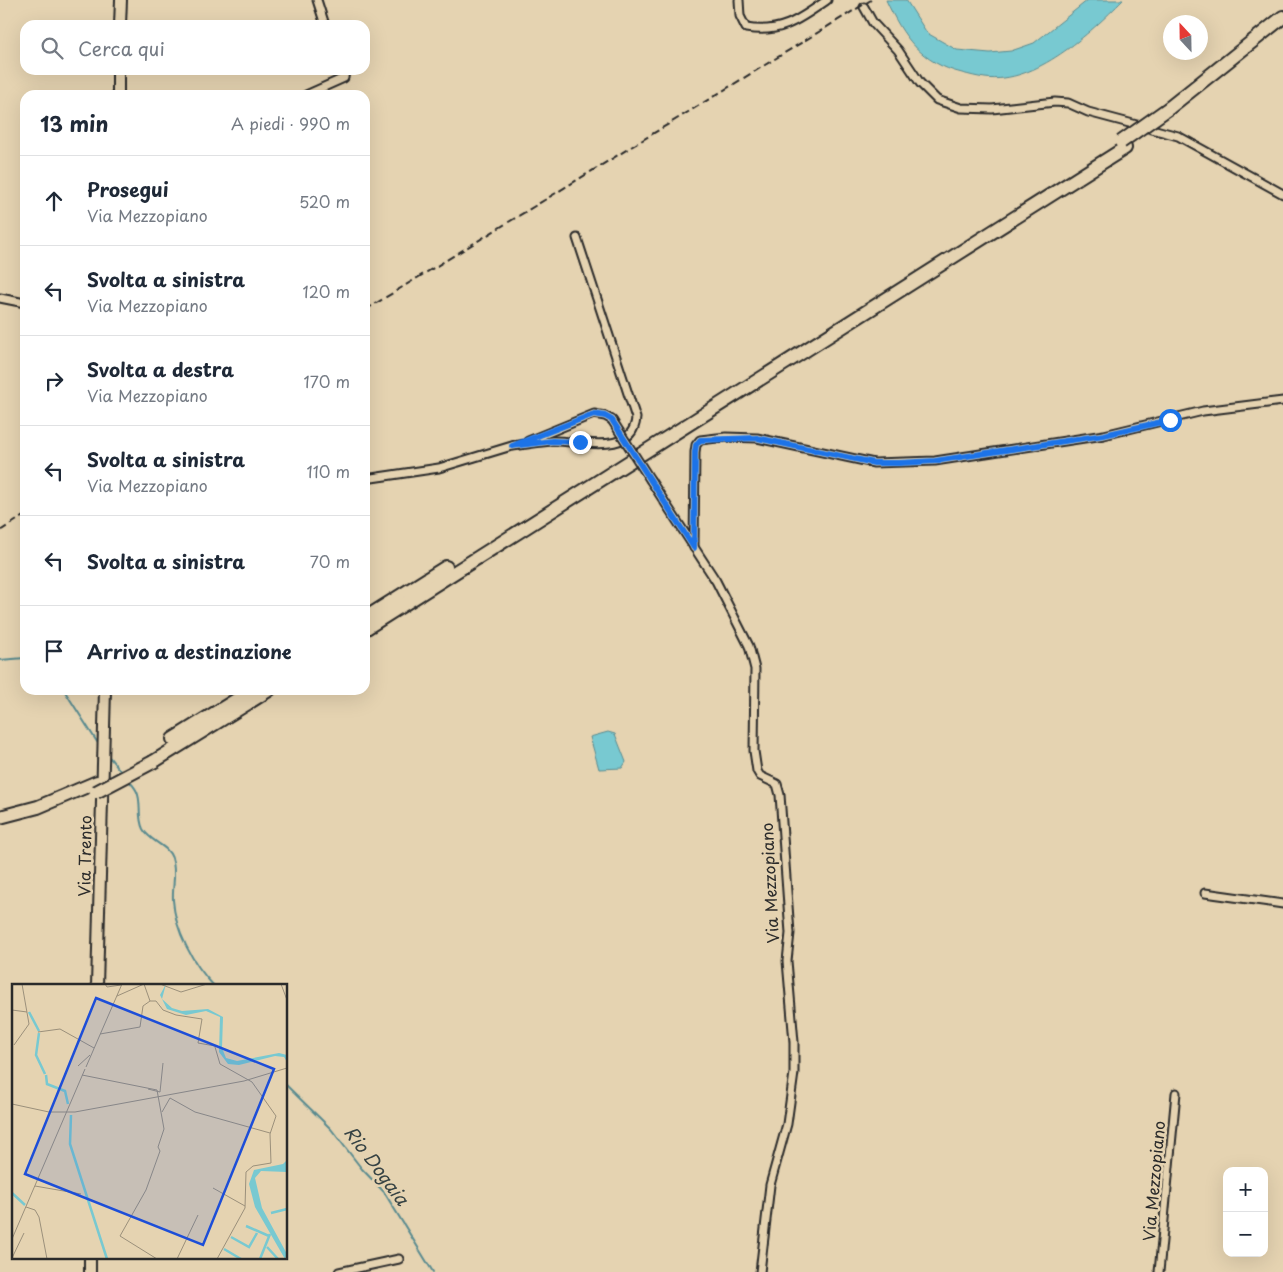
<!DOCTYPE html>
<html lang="it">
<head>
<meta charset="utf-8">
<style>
  :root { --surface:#fff; --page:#f2f2f3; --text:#1f2937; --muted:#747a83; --line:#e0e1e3 }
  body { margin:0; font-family:"Playpen Sans",sans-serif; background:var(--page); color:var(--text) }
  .controls { position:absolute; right:15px; bottom:15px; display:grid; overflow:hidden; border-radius:10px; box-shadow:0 5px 20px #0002 }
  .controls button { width:45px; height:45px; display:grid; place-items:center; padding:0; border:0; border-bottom:1px solid var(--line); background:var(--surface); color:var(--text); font:25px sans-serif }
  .compass { position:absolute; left:1163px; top:15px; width:45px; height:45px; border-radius:50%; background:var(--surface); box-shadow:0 5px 20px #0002; rotate:338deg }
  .stop { position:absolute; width:15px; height:15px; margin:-11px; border:4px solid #1a73e8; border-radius:50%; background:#fff }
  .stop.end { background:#1a73e8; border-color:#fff; box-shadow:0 1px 5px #0008 }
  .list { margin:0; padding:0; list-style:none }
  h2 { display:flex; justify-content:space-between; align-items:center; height:65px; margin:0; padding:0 20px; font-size:21px }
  h2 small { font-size:16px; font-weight:400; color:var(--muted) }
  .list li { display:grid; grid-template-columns:32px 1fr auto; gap:15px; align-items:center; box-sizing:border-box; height:90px; padding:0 20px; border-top:1px solid var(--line) }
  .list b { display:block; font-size:19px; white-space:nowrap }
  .list p { margin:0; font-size:16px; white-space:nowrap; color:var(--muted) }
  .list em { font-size:16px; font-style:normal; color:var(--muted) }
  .icon { flex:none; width:28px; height:28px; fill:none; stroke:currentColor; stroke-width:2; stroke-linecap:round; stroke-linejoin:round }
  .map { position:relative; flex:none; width:1283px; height:1272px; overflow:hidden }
  .search { position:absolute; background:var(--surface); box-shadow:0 5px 20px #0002; left:20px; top:20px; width:350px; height:55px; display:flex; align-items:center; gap:12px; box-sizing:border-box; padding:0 18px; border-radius:15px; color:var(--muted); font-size:19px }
  .panel { position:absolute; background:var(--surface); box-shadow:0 5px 20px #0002; left:20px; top:90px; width:350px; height:605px; border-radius:15px }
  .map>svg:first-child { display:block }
  .water { fill:#78c9d1; stroke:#598a8f }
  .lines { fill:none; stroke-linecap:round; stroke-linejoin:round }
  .stream { stroke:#598a8f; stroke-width:2 }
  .street-casing { stroke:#2b2b2b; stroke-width:11 }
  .secondary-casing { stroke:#2b2b2b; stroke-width:14 }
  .highway-casing { stroke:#2b2b2b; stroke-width:16 }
  .street { stroke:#e5d3b1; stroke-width:7 }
  .secondary { stroke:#e5d3b1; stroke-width:10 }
  .highway { stroke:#e5d3b1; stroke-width:12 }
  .rail { stroke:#2b2b2b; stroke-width:2; stroke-dasharray:8 4; stroke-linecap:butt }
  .street-bridge-casing { stroke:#2b2b2b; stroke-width:11; stroke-linecap:butt }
  .highway-bridge-casing { stroke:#2b2b2b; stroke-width:16; stroke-linecap:butt }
  .street-bridge { stroke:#e5d3b1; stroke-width:7 }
  .highway-bridge { stroke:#e5d3b1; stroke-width:12 }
  .route { stroke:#1a73e8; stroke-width:6 }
  .labels { text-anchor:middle; stroke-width:5; stroke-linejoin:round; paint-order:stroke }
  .street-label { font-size:16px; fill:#2b2b2b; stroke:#e5d3b1 }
  .water-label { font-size:18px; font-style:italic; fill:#374344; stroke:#e5d3b1 }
  .inset-river { fill:none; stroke:#78c9d1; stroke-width:2.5 }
  .inset-road { fill:none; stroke:#9b907b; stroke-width:1 }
  .view { fill:#1d4ed8; fill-opacity:0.15; stroke:#1d4ed8; stroke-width:2.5 }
  .inset-edge { fill:none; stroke:#2b2b2b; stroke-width:2.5 }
</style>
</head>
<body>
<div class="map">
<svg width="1283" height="1272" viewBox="0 0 1283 1272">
  <rect width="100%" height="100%" fill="#e5d3b1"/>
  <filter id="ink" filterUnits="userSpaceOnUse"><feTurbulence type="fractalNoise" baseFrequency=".02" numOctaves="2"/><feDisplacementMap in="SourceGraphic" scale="10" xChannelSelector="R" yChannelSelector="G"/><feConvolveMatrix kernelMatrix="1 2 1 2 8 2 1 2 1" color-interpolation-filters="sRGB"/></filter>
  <g filter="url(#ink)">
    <!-- water -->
    <g class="water">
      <path d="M886,0H906L927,33L957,50L990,53L1011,51L1034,43L1088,0H1123C1090,33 1035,85 985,78C977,77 970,75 962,73C921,63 903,37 886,0Z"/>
      <path d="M608,732L615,734L626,762L622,768L599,769L590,737Z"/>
    </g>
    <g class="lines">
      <!-- stream -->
      <g class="stream">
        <path d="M0,660L25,658"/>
        <path d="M64,690L99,745"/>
        <path d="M107,754L121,772"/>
        <path d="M128,780C131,783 135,787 137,792C142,802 137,817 143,829C150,842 168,845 172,858C177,873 172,886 173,900C175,931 193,964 214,986"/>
        <path d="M286,1085L331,1129L362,1169L384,1192L433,1272"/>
      </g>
      <!-- street casing -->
      <g class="street-casing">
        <g id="street">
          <path d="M317,0L325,25"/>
          <path d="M739,0L740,16L746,28C781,34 800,19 827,0"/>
          <path d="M864,7L873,23L898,50L920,83L937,100L961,108L992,109L1055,102L1068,103L1088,112L1178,136L1283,194"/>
          <path d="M306,95L344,78L345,70"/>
          <path d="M0,298L25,303"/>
          <path d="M528,441L594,414L605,416L612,420"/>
          <path d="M513,446C526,444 539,442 552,441C578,440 633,457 636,418L577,238"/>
          <path d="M365,479L439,468L515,445"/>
          <path d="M651,481L716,581L749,646L755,669L754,751L757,771L760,776L777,784L780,795L790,933L787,961L794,1042V1073L787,1124L770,1185L760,1272"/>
          <path d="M694,548L695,452L696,445L700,440L726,437L757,438L874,463L935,461L1104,435L1203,411L1283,401"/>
          <path d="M1205,893L1283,904"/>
          <path d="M339,1272L399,1259"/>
          <path d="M1159,1272L1176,1093"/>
        </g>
      </g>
      <!-- secondary casing -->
      <g class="secondary-casing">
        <g id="secondary">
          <path d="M120,25L121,0"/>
          <path d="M118,95V70"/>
          <path d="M97,986L105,690"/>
          <path d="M90,1272V1258"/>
        </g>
      </g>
      <!-- highway casing -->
      <g class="highway-casing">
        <g id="highway">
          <path d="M1169,108L1283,17"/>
          <path d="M365,618L446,567"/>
          <path d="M365,629L1125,148"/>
          <path d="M173,739L252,690"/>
          <path d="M153,762L269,690"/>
          <path d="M0,817L38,807L97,782"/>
        </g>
      </g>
      <!-- street -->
      <use href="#street" class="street"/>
      <!-- secondary -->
      <use href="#secondary" class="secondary"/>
      <!-- highway -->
      <use href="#highway" class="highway"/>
      <!-- rail -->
      <g class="rail">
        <path d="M365,310L871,0"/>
        <path d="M0,531L25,515"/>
      </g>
      <!-- street-bridge casing -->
      <g class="street-bridge-casing">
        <path id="street-bridge" d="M612,420L651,481"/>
      </g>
      <!-- highway-bridge casing -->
      <g class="highway-bridge-casing">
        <g id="highway-bridge">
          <path d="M1121,142L1169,108"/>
          <path d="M96,792L153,762"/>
        </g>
      </g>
      <!-- street-bridge -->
      <use href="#street-bridge" class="street-bridge"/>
      <!-- highway-bridge -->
      <use href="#highway-bridge" class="highway-bridge"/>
    </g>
  </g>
  <g class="lines" filter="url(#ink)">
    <!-- route -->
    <path class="route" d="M580,442L552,441L512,446L594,414L605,416L612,420L694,548L695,452L696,445L700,440L757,438L874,463H899L935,461L1104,435L1170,420"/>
  </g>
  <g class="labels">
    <!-- street labels -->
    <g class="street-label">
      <text transform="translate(85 856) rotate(-89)" y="6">Via Trento</text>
      <text transform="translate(770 883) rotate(-93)" y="6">Via Mezzopiano</text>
      <text transform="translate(1154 1181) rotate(-85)" y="6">Via Mezzopiano</text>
    </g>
    <!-- water labels -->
    <g class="water-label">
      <text transform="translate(376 1166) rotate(53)" y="6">Rio Dogaia</text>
    </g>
  </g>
  <!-- overview -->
  <g transform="translate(12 984)">
    <rect width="275" height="275" fill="#e5d3b1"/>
    <path d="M154,0L150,15L160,24L170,27L196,25L211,33L210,64L214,74L225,77L267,69L275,71V78L272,73L263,72L227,81L216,80L207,68L208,33L194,27L174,31L155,25L148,11ZM275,176V188L249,187L243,194L250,224L275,270L273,275L243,223L237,200L242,186L271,180Z" fill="#78c9d1"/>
    <path class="inset-river" d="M17,28L27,47M27,49L24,71L33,90M34,91L35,100L53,107L56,120M59,131L58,160L95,275M0,209L13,221M259,229L275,225M234,242L257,252M219,253L237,263L245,249M255,263L266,275M212,265L229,275M248,275L258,250"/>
    <path class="inset-road" d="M93,0L95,3L109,1M148,0L169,8L195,0M269,0L275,16M105,12L132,0M138,17H144L151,26L164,31L190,35L186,59L203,62M0,26L15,28M26,48L48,45L82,64M88,50L128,43L131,22L138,17L132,0M2,61L17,40L10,0M203,63L208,80L240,98L264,132L258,150L259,179L241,182L234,188L233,224L205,275M66,82L78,71M74,83L110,0M70,91L145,106L152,145L146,163L148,167L134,206L108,252L145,275M136,105L148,108L151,79M0,120L37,128H63L232,97L275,84M150,128L158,114L183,128L258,149M23,202L69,210M201,204L233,222M14,223L23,226L27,233L35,275M0,255L73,85M0,274L12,249M165,275L186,231"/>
    <path class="view" d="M84,14L262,85L191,261L13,190Z"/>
    <rect width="275" height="275" class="inset-edge"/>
  </g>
</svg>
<div class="controls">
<button>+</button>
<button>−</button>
</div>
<svg class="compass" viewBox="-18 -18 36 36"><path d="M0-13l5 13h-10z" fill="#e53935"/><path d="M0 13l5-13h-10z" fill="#747a83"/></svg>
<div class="stop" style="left:1170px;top:420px"></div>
<div class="stop end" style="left:580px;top:442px"></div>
<div class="search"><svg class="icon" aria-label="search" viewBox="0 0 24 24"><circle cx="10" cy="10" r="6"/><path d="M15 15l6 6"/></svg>Cerca qui</div>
<section class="panel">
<h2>13 min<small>A piedi · 990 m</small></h2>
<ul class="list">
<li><svg class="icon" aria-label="ahead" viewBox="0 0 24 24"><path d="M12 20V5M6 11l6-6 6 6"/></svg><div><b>Prosegui</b><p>Via Mezzopiano</p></div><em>520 m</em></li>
<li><svg class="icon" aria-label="left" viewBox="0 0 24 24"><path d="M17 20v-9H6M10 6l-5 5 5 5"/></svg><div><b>Svolta a sinistra</b><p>Via Mezzopiano</p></div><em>120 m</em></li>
<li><svg class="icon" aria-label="right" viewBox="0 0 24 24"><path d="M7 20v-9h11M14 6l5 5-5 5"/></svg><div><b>Svolta a destra</b><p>Via Mezzopiano</p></div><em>170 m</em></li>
<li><svg class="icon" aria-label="left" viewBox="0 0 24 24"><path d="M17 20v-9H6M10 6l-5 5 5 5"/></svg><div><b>Svolta a sinistra</b><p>Via Mezzopiano</p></div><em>110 m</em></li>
<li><svg class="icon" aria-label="left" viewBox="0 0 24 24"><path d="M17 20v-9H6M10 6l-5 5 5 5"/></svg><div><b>Svolta a sinistra</b></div><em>70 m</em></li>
<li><svg class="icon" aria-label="arrive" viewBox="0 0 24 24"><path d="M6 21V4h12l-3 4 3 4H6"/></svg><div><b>Arrivo a destinazione</b></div></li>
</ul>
</section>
</div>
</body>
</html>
